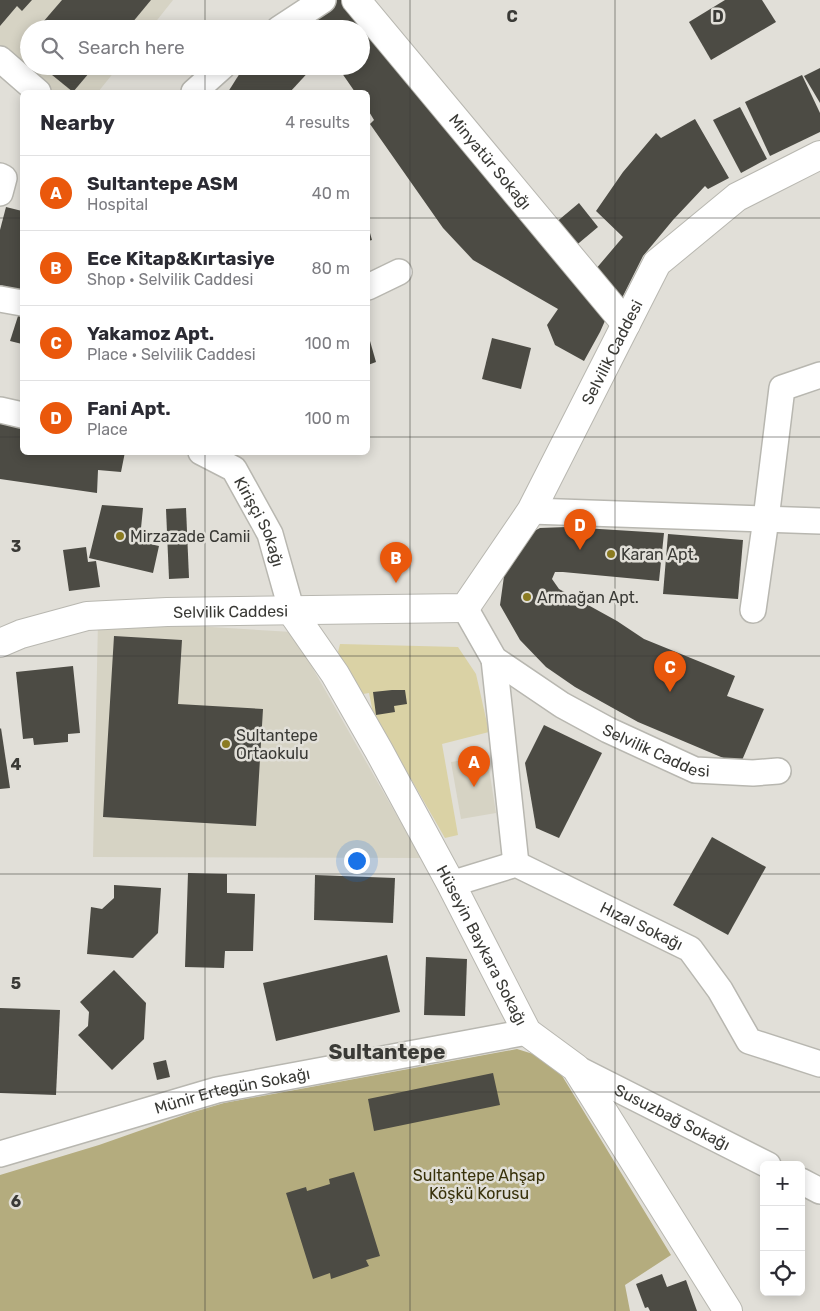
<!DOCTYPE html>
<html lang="en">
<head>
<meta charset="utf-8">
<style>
  :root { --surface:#fff; --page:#f7f7f7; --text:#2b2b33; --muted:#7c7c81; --line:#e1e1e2; --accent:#ea580c }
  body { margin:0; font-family:Rubik,sans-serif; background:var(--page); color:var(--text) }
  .controls { position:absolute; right:15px; bottom:15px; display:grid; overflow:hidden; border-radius:8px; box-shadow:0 2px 12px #0003 }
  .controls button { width:45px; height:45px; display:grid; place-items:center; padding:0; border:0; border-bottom:1px solid var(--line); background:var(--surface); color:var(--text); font:25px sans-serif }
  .you { position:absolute; left:356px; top:860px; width:18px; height:18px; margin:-12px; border:4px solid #fff; border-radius:50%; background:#1a73e8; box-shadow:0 0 0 8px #1a73e833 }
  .badge { display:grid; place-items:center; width:32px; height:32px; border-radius:50%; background:var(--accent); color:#fff; font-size:16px; font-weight:700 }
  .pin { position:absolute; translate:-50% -41px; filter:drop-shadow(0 1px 2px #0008) }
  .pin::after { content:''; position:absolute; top:26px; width:18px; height:15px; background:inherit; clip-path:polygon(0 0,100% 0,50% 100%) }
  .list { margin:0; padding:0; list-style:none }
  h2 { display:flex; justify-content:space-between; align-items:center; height:65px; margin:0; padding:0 20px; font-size:21px }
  h2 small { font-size:16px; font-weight:400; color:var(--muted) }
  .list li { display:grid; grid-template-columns:32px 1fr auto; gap:15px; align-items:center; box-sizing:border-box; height:75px; padding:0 20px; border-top:1px solid var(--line) }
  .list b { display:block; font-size:19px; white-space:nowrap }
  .list p { margin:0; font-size:16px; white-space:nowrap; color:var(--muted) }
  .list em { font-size:16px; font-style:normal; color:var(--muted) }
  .icon { flex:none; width:28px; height:28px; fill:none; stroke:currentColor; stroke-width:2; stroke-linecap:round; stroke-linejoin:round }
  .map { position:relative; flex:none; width:820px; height:1311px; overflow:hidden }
  .search { position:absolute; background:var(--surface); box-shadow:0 2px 12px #0003; left:20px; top:20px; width:350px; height:55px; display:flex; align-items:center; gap:12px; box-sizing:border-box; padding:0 18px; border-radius:28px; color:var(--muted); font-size:19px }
  .panel { position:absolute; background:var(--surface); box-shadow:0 2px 12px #0003; left:20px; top:90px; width:350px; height:365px; border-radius:8px }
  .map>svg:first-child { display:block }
  .built { fill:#d6d3c4 }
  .green { fill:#dad2a5 }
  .forest { fill:#b4ac7e }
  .building { fill:#4c4b44 }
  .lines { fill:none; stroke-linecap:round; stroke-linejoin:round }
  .minor-casing { stroke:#b8b7b0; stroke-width:28 }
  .tertiary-casing { stroke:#b8b7b0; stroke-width:30 }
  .minor { stroke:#fff; stroke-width:25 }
  .tertiary { stroke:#fff; stroke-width:28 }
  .grid { fill:none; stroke:#3a3a36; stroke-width:1; stroke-opacity:0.55 }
  .poi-dot { fill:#8b7b21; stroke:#e1dfd8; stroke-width:2 }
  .labels { text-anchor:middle; stroke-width:5; stroke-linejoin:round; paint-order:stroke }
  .street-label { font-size:16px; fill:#3a3a36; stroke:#e1dfd8 }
  .poi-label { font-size:16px; fill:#3a3a36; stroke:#e1dfd8; text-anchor:start }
  .park-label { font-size:16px; fill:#38310a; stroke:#e1dfd8 }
  .district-label { font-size:21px; font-weight:bold; fill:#3a3a36; stroke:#e1dfd8 }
  .grid-label { font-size:16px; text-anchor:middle; font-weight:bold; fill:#3a3a36; stroke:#e1dfd8; stroke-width:5; stroke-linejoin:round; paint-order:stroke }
</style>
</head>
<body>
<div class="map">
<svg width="820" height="1311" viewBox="0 0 820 1311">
  <rect width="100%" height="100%" fill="#e1dfd8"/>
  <!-- built -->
  <g class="built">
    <path d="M0,0H173L150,29H29V66H119L98,92H45L0,50Z"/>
    <path d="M98,620L292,632L421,858L93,857Z"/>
    <path d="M487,756L496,813L461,819L451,762Z"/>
  </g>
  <!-- green -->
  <path class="green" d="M340,644L458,647L476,674L489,732L442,744L458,835L445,838L373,713L369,693L363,694L338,652Z"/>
  <!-- forest -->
  <path class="forest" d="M517,1049L546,1058L561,1074L671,1255L625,1285L630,1311H0V1175L99,1145L190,1113L224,1103Z"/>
  <!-- building -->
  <g class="building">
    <path d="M0,0H32L22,11L17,6L0,26Z"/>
    <path d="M62,0H151L127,29H37Z"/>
    <path d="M331,0H344L608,314L600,332L584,361L555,345L547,325L558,309L473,260L443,228L370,124L374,120L368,110V92H355L337,66H361V29H299Z"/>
    <path d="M725,0H762L776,22L711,60L689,22Z"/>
    <path d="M29,39V56L20,49Z"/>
    <path d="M41,66H95L73,92Z"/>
    <path d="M250,66H314L290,92H228L240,73Z"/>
    <path d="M820,68V103L804,76Z"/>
    <path d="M802,75L820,113V132L770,156L745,102Z"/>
    <path d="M740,107L767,159L741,173L713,120Z"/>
    <path d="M695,119L729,178L708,189L705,186L673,220L643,256L621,300L595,270L623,237L596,211L623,172L656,133L661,138Z"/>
    <path d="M579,203L598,227L573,248L554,224Z"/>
    <path d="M6,207L22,211V291L0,285V230Z"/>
    <path d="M368,226L372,240L368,241Z"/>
    <path d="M19,313L22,314V344L10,341Z"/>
    <path d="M368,334L376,362L368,365Z"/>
    <path d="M492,338L531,348L521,389L482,379Z"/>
    <path d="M0,419L22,422V452H125L121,472L98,470L97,493L0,479Z"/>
    <path d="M102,505L143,508L141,528L150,544L159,546L153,573L89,558Z"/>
    <path d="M186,508L189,578L169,579L166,509Z"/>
    <path d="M567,527L664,533L659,581L563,572H555L552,579L559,589L617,621L644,639L735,676L727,696L764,709L740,765L638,722L575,687L546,667L520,640L500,605L505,569L526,535L540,528Z"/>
    <path d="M668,534L743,540L738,599L663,594Z"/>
    <path d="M86,547L88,562L96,561L100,587L69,591L63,550Z"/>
    <path d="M114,636L182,640L178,704L263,709L256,826L103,817Z"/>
    <path d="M73,666L80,733L68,734V742L34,745L33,738L23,739L16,672Z"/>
    <path d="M392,690H405L407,704L394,706L395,712L376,715L373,692Z"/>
    <path d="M544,725L602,753L559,838L536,828L525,763Z"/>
    <path d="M1,728L10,788L0,789V729Z"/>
    <path d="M712,837L766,867L728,935L673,905Z"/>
    <path d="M188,873L227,874V893L255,894L253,951H225L224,968L185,967Z"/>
    <path d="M315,875L395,878L393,923L314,920Z"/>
    <path d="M114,885L161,888L158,933L133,958L87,954L91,907L102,909L114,898Z"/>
    <path d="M387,955L400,1012L276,1041L263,983Z"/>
    <path d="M426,957L467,959L465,1016L424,1015Z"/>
    <path d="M114,970L146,1003L144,1039L112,1070L78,1035L88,1026L89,1012L80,1002Z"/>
    <path d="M0,1008L60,1010L56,1095L0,1093Z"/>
    <path d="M166,1060L170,1077L157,1080L153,1063Z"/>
    <path d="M493,1073L500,1105L374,1131L368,1099Z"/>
    <path d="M354,1172L380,1256L366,1260L369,1266L331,1279L330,1273L313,1279L286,1193L306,1187L307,1191L330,1184L329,1179Z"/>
    <path d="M662,1274L667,1287L686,1280L697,1311H650L648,1307L645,1308L636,1284Z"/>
  </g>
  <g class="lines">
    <!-- minor casing -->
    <g class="minor-casing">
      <g id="minor">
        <path d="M279,29L323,0"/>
        <path d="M0,59L38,92"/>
        <path d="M194,92L223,66"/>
        <path d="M0,176L4,178L0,193"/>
        <path d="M368,287L399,272"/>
        <path d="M0,299L22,303"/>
        <path d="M0,410L22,415"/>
        <path id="s1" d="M201,452L234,469L270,534L292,612"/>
        <path d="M531,511L820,521"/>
        <path id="s2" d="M465,608L494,659L562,705L608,730L695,770L753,773L778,771"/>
        <path d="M753,610L766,519L782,388L820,375"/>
        <path d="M494,659L516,864"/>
        <path id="s3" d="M451,884L516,864L690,949L720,990L749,1041L820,1064"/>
        <path id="s4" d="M576,1068L768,1165"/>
        <path id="s5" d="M0,1154L217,1090L527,1032"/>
        <path d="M801,1181L820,1191"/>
      </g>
    </g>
    <!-- tertiary casing -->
    <g class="tertiary-casing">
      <g id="tertiary">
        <path id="s6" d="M356,0L626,324"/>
        <path id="s7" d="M292,612L335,674L379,751L451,884L527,1032L576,1068L728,1311"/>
        <path id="s8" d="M0,643L21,634L87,616L167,612L465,608L531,511L657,263L737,197L820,155"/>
      </g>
    </g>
    <!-- minor -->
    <use href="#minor" class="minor"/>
    <!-- tertiary -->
    <use href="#tertiary" class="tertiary"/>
  </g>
  <!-- grid -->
  <path class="grid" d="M205,0V29M410,0V1311M615,0V1311M205,66V92M0,218H22M368,218H820M0,437H22M368,437H820M205,452V1311M0,656H820M0,874H820M0,1092H820"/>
  <!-- markers -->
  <g class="poi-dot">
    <circle cx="120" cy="536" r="5"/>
    <circle cx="611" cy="554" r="5"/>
    <circle cx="527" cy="597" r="5"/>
    <circle cx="226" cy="744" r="5"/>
  </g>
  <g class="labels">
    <!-- street labels -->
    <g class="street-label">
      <text dy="6" stroke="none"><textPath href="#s6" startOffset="210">Minyatür Sokağı</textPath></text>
      <text dy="6" stroke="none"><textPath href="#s8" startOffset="765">Selvilik Caddesi</textPath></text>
      <text dy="6" stroke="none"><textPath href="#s1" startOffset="96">Kirişçi Sokağı</textPath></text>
      <text dy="6" stroke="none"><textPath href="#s8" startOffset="235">Selvilik Caddesi</textPath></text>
      <text dy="6" stroke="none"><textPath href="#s2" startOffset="246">Selvilik Caddesi</textPath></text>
      <text dy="6" stroke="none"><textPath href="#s3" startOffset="208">Hızal Sokağı</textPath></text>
      <text dy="6" stroke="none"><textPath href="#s7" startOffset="384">Hüseyin Baykara Sokağı</textPath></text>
      <text dy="6" stroke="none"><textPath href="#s5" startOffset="241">Münir Ertegün Sokağı</textPath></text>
      <text dy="6" stroke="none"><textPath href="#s4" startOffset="108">Susuzbağ Sokağı</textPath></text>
    </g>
    <!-- poi labels -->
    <g class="poi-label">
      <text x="130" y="542">Mirzazade Camii</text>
      <text x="621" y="560">Karan Apt.</text>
      <text x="537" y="603">Armağan Apt.</text>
      <text x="236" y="741">Sultantepe<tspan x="236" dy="18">Ortaokulu</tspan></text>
    </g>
    <!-- park labels -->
    <g class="park-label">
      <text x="479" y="1181">Sultantepe Ahşap<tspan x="479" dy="18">Köşkü Korusu</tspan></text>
    </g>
    <!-- district labels -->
    <g class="district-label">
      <text x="387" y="1059">Sultantepe</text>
    </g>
  </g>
  <g class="grid-label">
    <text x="512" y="22">C</text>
    <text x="718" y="22">D</text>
    <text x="16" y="552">3</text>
    <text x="16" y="770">4</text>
    <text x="16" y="989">5</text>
    <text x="16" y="1207">6</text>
  </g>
</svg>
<div class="controls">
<button>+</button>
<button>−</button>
<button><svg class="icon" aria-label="locate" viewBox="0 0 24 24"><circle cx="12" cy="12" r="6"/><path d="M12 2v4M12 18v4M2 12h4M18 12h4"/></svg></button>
</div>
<div class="you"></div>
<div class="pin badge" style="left:474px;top:787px">A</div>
<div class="pin badge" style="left:396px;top:583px">B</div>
<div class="pin badge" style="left:670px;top:692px">C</div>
<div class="pin badge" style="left:580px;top:550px">D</div>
<div class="search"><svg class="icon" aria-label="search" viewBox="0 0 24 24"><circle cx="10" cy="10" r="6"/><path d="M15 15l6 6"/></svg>Search here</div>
<section class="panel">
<h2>Nearby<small>4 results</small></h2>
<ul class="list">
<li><span class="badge">A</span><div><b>Sultantepe ASM</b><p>Hospital</p></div><em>40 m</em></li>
<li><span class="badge">B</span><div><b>Ece Kitap&amp;Kırtasiye</b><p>Shop · Selvilik Caddesi</p></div><em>80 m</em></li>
<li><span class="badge">C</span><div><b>Yakamoz Apt.</b><p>Place · Selvilik Caddesi</p></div><em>100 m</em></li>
<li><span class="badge">D</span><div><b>Fani Apt.</b><p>Place</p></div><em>100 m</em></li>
</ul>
</section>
</div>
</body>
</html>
